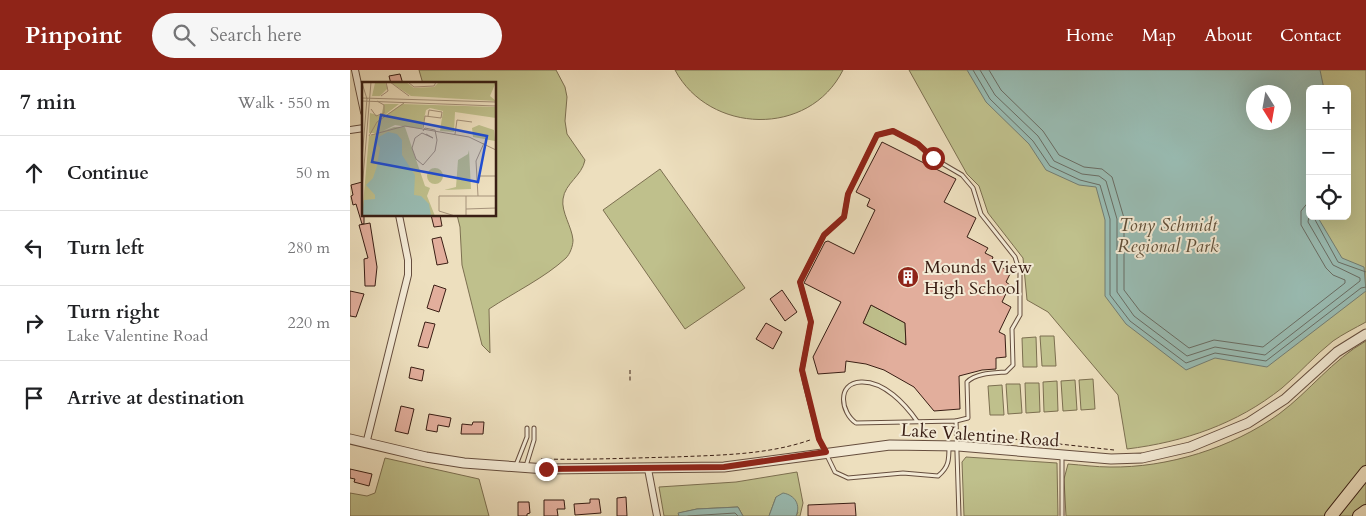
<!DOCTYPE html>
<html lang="en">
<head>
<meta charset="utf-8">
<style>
  :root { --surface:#fff; --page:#f6f6f6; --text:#202124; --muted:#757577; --line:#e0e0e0; --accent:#8f2418 }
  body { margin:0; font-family:Cardo,serif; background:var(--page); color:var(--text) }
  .controls { position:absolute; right:15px; top:15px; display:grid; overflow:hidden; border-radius:8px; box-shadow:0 5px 20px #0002 }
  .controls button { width:45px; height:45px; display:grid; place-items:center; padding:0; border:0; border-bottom:1px solid var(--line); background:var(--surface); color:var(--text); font:25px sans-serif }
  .compass { position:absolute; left:896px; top:15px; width:45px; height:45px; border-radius:50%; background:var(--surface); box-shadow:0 5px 20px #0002; rotate:169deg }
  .stop { position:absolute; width:15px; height:15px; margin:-11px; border:4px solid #8f2418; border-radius:50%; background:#fff }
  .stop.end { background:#8f2418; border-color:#fff; box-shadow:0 1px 5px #0008 }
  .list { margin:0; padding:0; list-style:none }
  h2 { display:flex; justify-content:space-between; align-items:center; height:65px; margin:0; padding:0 20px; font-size:21px }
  h2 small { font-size:16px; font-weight:400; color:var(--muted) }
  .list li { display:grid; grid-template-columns:32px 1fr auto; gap:15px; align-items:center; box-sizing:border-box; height:75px; padding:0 20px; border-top:1px solid var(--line) }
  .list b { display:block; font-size:19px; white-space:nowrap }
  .list p { margin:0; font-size:16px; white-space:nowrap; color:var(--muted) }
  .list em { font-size:16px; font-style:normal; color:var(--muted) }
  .icon { flex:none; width:28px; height:28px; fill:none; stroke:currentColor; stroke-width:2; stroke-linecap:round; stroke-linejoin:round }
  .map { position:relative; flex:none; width:1016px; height:446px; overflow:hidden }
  header { display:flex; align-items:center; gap:30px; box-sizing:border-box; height:70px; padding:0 25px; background:var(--accent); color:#fff }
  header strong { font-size:24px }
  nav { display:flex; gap:28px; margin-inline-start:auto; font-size:18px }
  .search { width:350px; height:45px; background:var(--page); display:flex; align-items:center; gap:12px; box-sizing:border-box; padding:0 18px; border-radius:28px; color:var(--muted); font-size:19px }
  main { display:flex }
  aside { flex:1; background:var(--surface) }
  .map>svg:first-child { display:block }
  .green { fill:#bfc08c; stroke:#7c6f50; fill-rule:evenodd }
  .water { fill:#99bcb3; stroke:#737d73; fill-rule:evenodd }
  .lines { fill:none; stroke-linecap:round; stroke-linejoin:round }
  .shore { stroke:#696d64; stroke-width:1 }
  .building { fill:#e2ae9c; stroke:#391e14; fill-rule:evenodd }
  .service-casing { stroke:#664e3e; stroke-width:5 }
  .minor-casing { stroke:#664e3e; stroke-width:8 }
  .tertiary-casing { stroke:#664e3e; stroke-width:11 }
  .motorway-casing { stroke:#391e14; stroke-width:14 }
  .path { stroke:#391e14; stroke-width:1; stroke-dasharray:4 2.5; stroke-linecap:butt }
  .service { stroke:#f3ead5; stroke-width:3 }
  .minor { stroke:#f3ead5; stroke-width:6 }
  .tertiary { stroke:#f3ead5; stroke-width:9 }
  .motorway { stroke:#eddfbe; stroke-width:12 }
  .route { stroke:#8f2418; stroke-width:6 }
  .labels { text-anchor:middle; stroke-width:4; stroke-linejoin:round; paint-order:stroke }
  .park-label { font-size:18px; font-style:italic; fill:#614f38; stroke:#f3ead5 }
  .poi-label { font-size:18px; fill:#391e14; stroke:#f3ead5; text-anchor:start }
  .street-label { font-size:18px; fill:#391e14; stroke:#f3ead5 }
  .inset-road { fill:none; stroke:#a5927a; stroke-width:1 }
  .view { fill:#1d4ed8; fill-opacity:0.15; stroke:#1d4ed8; stroke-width:2.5 }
  .inset-edge { fill:none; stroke:#391e14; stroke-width:2.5 }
</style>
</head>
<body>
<header>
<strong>Pinpoint</strong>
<div class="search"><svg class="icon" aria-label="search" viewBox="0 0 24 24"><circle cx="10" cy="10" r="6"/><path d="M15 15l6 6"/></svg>Search here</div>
<nav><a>Home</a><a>Map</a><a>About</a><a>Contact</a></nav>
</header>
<main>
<aside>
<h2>7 min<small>Walk · 550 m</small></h2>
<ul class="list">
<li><svg class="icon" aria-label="ahead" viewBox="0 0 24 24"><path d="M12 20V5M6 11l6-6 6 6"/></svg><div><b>Continue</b></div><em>50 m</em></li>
<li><svg class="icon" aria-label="left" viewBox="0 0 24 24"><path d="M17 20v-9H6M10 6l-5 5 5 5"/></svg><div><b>Turn left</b></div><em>280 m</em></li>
<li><svg class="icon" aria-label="right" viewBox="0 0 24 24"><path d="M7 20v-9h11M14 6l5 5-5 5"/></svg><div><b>Turn right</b><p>Lake Valentine Road</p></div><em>220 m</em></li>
<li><svg class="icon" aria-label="arrive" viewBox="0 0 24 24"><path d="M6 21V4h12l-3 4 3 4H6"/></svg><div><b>Arrive at destination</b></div></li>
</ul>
</aside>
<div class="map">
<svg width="1016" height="446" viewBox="0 0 1016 446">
  <rect width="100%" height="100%" fill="#eddfbe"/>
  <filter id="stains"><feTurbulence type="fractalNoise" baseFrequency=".004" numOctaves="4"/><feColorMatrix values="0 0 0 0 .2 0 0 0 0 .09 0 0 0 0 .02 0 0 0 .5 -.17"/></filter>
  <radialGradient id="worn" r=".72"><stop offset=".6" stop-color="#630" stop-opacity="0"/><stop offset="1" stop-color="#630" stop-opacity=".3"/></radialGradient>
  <!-- green -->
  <g class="green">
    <path d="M69,0H206L215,17L217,27L215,51L217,64L235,90C232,106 215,113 213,129C211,142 222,157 223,170C223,176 220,184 216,188C196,207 163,223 139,239L140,283L132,275L112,195L110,157L107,145H145V14H73Z"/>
    <path d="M325,0H493C459,68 359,64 325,0Z"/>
    <path d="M559,0H1016V252C1005,258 993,264 983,271C965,285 950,303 932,318C887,354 834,372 777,379L768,325L698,242L677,230L673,188L638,143L629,116L617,104ZM960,19H997V146H960ZM904,22H934V52H904Z"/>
    <path d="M310,99L395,218L335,259L253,140Z"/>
    <path d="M521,235L555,253L556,275L513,253Z"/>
    <path d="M690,266H704L706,296H692Z"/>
    <path d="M686,267L687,297H673L672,268Z"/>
    <path d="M1016,271V398L978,446H716L714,409L718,394C732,395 746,397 760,397C817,398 882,378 929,344C960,321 982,290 1016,271Z"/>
    <path d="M743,309L745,339L731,340L729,310Z"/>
    <path d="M725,310L727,340L713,341L711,311Z"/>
    <path d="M707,311L708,341L694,342L693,312Z"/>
    <path d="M675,313H689L690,342L676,343Z"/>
    <path d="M656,314H670L672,343L658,344Z"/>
    <path d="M652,315L654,345H640L638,316Z"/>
    <path d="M616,387L707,393L708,446H614L612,392Z"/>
    <path d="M35,388L129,409L139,446H0V423L17,426L25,423Z"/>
    <path d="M447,402L453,433L450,446H446L448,442L426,427L419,446H393L388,437L347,439L329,443V446H314L309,417L386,412Z"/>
    <path d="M1016,410V437L1005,446H987Z"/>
  </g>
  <!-- water -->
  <g class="water">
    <path d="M617,0H970L974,19H960V146H967L992,188L1014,197L1016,221L917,297L865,288L836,300L776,254L755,226V150L746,117L729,115L696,100L679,74L636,32ZM904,22H934V52H904Z"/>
    <path d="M433,423C445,425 451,435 446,446H419L426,427Z"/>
    <path d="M388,437L393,446H329L328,443L347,439Z"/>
  </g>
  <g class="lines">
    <!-- shore -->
    <g class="shore">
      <path d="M623,0L640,29L683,71L700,96L730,110L750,115L760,149V225L780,251L836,293L865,283L916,291L1011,218L1016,217"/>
      <path d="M630,0L645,25L688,66L704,91L732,104L749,106L756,111L767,149V222L784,246L837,286L865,277L915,285L1010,211V208L983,195L958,152L960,140"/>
      <path d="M639,0L651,20L693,61L709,85L734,97L752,99L762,107L774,148V220L790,241L839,278L864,270L913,277L995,213V210L983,205L976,198L951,155V141L960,130"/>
      <path d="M963,146L988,192L1016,202"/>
      <path d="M338,446L385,443L388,446"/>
    </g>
  </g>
  <!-- building -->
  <g class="building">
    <path d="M50,4L53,14H41L39,6Z"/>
    <path d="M532,72L606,109L594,132L626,148L617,167L638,178L635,183L643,187L641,192L661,202L656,212L660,215L652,232L661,237L649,262L655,265L656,287L646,288V299L632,300L609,306L610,339L584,341L564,317L534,300L516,294L496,291L495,302L468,304L463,287L491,232L454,213L475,172L478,171L504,184L525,140L517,136L520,129L506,122ZM521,235L555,253L556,275L513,253Z"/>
    <path d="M12,112L14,120V154H12L6,134L3,135L1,126L3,125L1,115Z"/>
    <path d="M81,145H90L92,156L84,157Z"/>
    <path d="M20,153L27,197L25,216H15L14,189L18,188L9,155Z"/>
    <path d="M91,167L98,193L87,195L82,169Z"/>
    <path d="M84,215L96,219L89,242L77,238Z"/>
    <path d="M432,220L447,242L435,251L420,229Z"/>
    <path d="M0,221L14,224L6,247L0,246Z"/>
    <path d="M75,252L85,254L78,278L68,276Z"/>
    <path d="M416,253L432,262L423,279L406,269Z"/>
    <path d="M61,297L74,300L72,311L59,308Z"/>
    <path d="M51,336L64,339L58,364L45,361Z"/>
    <path d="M79,344L101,348L99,357L88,355L87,362L76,360Z"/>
    <path d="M123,352H134L133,364H111L112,354L122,355Z"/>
    <path d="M0,399L22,404L19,416L4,412L5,409L0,408Z"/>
    <path d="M276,427L277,446H267V428Z"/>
    <path d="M240,429H249L251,443L225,445L224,434L240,433Z"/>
    <path d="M194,430H214L215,439H207L208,446H194Z"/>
    <path d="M168,432H179L180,443L177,444V446H168Z"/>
    <path d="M505,433L506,446H458V435Z"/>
  </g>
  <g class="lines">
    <!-- service casing -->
    <g class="service-casing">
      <g id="service">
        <path d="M567,351C555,334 534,311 511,312C486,313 491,343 506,353L606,351L609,446"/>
        <path d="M599,376C599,390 599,397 588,406L553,403L498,408L485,402L469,369L455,314L452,300L461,252L450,212L474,165L494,147L498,124L527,65L543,61L568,74L583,88L612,105L623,118L631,144L665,187L670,203V245L662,259L663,295L656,302C643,303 626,303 617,312L618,348L606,351"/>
        <path d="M712,387V446"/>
        <path d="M166,395L177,367V358"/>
        <path d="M176,396L184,370V358"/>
      </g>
    </g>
    <!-- minor casing -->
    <g class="minor-casing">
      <g id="minor">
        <path d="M5,0L14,42"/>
        <path d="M0,60L14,58"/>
        <path d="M16,374L58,205V190L49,145"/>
        <path d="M298,399L307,446"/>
      </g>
    </g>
    <!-- tertiary casing -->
    <g class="tertiary-casing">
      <path id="tertiary" d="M0,369L76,387L114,393L196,399L374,397L540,375L608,376L761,389L792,388L840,377L898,353L935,329L987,282L1016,264"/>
    </g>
    <!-- motorway casing -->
    <g class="motorway-casing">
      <g id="motorway">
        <path d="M981,446L1016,402"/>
        <path d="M1009,446L1016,441"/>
      </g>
    </g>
    <!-- path -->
    <g class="path">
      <path d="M280,300V313"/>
      <path d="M618,364L764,380"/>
      <path d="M191,389C235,390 280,388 324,387C370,385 417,385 460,370"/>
    </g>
    <!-- service -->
    <use href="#service" class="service"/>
    <!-- minor -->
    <use href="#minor" class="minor"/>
    <!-- tertiary -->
    <use href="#tertiary" class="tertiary"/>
    <!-- motorway -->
    <use href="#motorway" class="motorway"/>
  </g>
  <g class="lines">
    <!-- route -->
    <path class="route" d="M196,399L374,397L476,382L469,369L452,300L461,252L450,212L474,165L494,147L498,124L527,65L543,61L568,74L583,88"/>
  </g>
  <!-- icons -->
  <defs>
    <g id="building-disc" transform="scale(1.125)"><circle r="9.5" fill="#8f2418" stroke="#f3ead5"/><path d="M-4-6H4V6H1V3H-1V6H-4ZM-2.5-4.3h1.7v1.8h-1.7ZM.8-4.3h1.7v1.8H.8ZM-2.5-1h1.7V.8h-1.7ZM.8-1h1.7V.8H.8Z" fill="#fff"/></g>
  </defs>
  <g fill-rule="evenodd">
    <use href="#building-disc" x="558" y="207"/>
  </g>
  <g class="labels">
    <!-- park labels -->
    <g class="park-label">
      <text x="818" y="161">Tony Schmidt<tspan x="818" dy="21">Regional Park</tspan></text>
    </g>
    <!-- poi labels -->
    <g class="poi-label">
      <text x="574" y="203">Mounds View<tspan x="574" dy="21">High School</tspan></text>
    </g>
    <!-- street labels -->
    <g class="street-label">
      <text transform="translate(630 365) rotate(4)" y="6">Lake Valentine Road</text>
    </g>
  </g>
  <!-- overview -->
  <g transform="translate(12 12)">
    <rect width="134" height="134" fill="#eddfbe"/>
    <path d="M23,0L26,6L18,14H10L13,1ZM28,0H44L52,6L72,5L77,0H134L128,14L134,19L49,14ZM22,22H37L15,39L40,22L134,25V36L93,30L92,50L78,49L81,29L68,26L64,28L60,47L33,43L17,51H7L8,31L19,34ZM117,43L132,48L133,59L111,55L110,46ZM32,45H43L63,104L68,106L65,114L73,134H0L7,54ZM107,68L109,107L82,108L94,105L96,78L106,72ZM65 94a8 8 0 1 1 16 0a8 8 0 1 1-16 0Z" fill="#bfc08c"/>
    <path d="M26,50L35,52L40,58V73L53,93L52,113L59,114L67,122L69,134H0L2,118L13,117V113L4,103L11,96L15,84L18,66L13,57Z" fill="#99bcb3"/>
    <path class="inset-road" d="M28,0L47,14M46,0L52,5L72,4L74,0M0,1L5,17M19,14L26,9L24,0M0,16L134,20M0,19L134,24M9,27L14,34L22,31V23L15,19M61,46L63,34L79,36L80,30L67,28L66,34M60,51L53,56L50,66L54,77L61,83L73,69L75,58L73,48L63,46L61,49M60,51L71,56L64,52M93,52L95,38L110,40M9,53L43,44L107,55L134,68M7,54L15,40L42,21M0,78L5,16M116,94H134M0,108L9,0M116,114L114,79L122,61M104,127L134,126M93,134L77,129V114H134M104,134V114"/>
    <path class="view" d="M19,33L125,54L116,100L10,80Z"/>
    <rect width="134" height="134" class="inset-edge"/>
  </g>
  <rect width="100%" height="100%" filter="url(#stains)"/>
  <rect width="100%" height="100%" fill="url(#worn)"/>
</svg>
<div class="controls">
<button>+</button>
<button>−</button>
<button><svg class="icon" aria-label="locate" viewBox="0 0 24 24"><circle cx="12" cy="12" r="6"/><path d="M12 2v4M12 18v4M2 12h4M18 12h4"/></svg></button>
</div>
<svg class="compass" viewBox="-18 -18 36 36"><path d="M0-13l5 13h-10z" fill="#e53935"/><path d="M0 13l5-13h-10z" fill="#757577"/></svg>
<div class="stop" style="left:583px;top:88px"></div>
<div class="stop end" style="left:196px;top:399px"></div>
</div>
</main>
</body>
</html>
